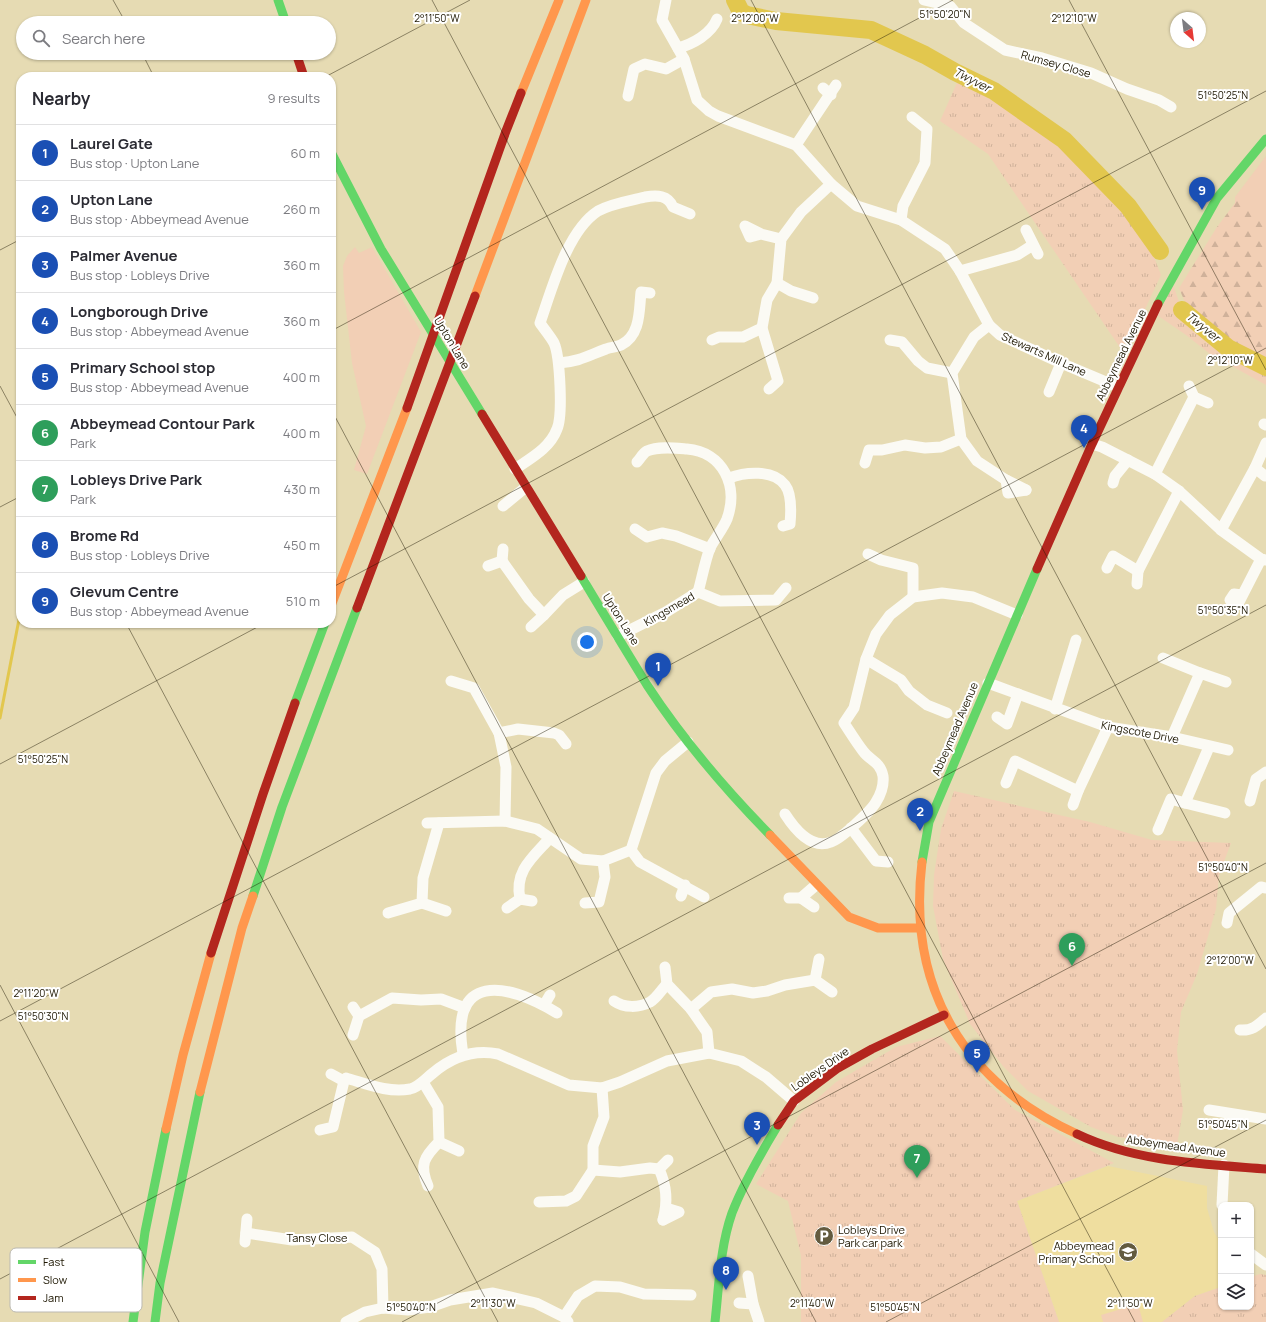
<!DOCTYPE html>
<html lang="en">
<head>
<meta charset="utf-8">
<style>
  :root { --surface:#fff; --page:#f2f2f3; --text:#2b2b33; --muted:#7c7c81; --line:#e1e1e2; --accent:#1a73e8 }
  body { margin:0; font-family:Manrope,sans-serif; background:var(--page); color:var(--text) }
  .controls { position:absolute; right:12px; bottom:12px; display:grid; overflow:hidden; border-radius:8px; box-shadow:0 1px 3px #0004 }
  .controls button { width:36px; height:36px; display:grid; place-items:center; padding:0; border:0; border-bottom:1px solid var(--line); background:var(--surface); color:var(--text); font:20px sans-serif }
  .compass { position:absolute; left:1170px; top:12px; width:36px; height:36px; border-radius:50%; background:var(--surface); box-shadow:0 1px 3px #0004; rotate:152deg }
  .you { position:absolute; left:587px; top:642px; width:14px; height:14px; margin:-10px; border:3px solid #fff; border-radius:50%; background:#1a73e8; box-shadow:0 0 0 6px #1a73e833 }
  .badge { display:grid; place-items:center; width:26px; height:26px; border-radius:50%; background:var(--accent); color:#fff; font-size:13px; font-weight:700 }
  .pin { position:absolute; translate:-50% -33px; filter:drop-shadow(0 1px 2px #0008) }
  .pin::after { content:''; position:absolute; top:21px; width:14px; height:12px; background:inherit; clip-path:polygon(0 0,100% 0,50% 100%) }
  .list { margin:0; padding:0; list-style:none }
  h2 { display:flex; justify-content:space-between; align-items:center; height:52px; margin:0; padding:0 16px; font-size:17px }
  h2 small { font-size:13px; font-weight:400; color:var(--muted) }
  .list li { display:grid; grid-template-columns:26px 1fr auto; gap:12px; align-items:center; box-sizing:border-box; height:56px; padding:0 16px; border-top:1px solid var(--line) }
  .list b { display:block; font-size:15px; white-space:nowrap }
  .list p { margin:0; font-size:13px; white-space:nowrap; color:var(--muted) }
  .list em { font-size:13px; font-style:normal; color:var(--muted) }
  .icon { flex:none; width:22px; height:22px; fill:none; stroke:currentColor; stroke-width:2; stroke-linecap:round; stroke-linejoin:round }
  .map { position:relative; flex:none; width:1266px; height:1322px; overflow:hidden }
  .search { position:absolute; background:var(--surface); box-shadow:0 1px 3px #0004; left:16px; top:16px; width:320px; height:44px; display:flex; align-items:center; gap:10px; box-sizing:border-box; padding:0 14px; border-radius:22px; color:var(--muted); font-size:15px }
  .panel { position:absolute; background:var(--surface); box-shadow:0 1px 3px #0004; left:16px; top:72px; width:320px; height:556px; border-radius:16px }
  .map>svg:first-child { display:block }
  .built { fill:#efde9f }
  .green { fill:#f2cfb5 }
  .forest { fill:url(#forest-firs) }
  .park { fill:url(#park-tufts) }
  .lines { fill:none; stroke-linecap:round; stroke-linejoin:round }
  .stream { stroke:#e2c74e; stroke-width:3 }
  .river { stroke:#e2c74e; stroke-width:18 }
  .street { stroke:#fbfaf4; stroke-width:11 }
  .fast { stroke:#63d668; stroke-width:9 }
  .slow { stroke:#ff974d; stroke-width:9 }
  .jam { stroke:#b3261e; stroke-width:9 }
  .ticks { fill:none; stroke:#1d1600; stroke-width:1; stroke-opacity:0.45 }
  .labels { text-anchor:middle; stroke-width:4; stroke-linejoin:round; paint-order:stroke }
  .street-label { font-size:11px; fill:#1d1600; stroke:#fff }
  .poi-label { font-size:11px; fill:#1d1600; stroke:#fff; text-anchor:start }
  .water-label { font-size:12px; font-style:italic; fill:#2f2912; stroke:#fff }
  .key { fill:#fff; stroke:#bbb9b2; stroke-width:1 }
  .key-label { font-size:11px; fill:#1d1600 }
  .ticks-label { font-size:10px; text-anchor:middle; fill:#1d1600; stroke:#fff; stroke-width:4; stroke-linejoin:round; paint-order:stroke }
</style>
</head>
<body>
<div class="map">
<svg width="1266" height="1322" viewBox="0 0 1266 1322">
  <defs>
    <pattern id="forest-firs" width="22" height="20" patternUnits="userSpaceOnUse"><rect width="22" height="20" fill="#f2cfb5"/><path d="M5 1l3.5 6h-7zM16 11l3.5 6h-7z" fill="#cfb19a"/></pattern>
    <pattern id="park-tufts" width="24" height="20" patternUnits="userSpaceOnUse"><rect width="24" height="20" fill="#f2cfb5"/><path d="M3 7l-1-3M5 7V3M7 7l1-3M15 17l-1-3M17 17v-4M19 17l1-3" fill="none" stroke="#cfb19a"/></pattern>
  </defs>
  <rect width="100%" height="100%" fill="#e6dbb3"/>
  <!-- built -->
  <path class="built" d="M1108,1166L1207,1186V1208L1214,1232L1221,1243V1287L1195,1296L1162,1322H1059L1017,1201Z"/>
  <!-- green -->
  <g class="green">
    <path d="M1266,156V220L1235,203V197Z"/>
    <path d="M355,247L359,253L372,247L421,332L367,474L354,470L366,426L352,363L344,292L343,266L347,256Z"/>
    <path d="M1138,1304L1143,1322H1103L1101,1315Z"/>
  </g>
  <!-- forest -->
  <path class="forest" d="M1238,199L1266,215V362L1231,345L1187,307L1179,288L1217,227Z"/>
  <!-- park -->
  <g class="park">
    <path d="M960,76L997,91L1068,139L1133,203L1161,275L1140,320L1121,349L988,154L940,121Z"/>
    <path d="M1171,279L1182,310L1228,348L1266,367V385L1210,354L1186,335L1154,313Z"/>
    <path d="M954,791L1090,822L1152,840L1231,843L1219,875L1216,909L1197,974L1181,1012L1177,1051L1183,1110L1177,1145L1118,1137L1091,1127L1028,1091L1003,1066L970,1024L943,959L933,906L934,875L941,829Z"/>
    <path d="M940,1036L1015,1110L1114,1163L1017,1201L1059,1322H801V1256L788,1201L756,1184L801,1113L836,1082L896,1047Z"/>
    <path d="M1260,1274L1266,1275V1322H1162L1195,1296L1221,1287V1307H1251V1277Z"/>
  </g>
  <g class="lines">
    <!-- stream -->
    <path class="stream" d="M0,718L21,609"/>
    <!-- river -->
    <g class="river">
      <path d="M735,0L741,12L747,15L776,21L871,30L925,55L955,72L994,91L1064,140L1128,206L1160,251"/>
      <path d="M1182,310L1228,348L1266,367"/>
    </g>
    <!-- street -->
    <g class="street">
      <path d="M666,0L662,20L684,59L697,100L709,111L718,116L796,145L831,184L857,206L901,220L945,249L960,271L989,325L1000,335L1061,363L1118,387"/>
      <path d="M924,0L950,6L964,23L1005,50L1042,58L1091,73L1127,89L1159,100L1171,107"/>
      <path d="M678,48C693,44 711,34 717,19"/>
      <path d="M823,88L831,95"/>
      <path d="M628,96L634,69L645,64L666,69L684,59"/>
      <path d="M796,145L836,85"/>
      <path d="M901,220L903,206L925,163L927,129L912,117"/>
      <path d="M1026,230L1038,254"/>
      <path d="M761,234L745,226L750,237L761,234L781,239"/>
      <path d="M960,271L1017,255L1033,245"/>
      <path d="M777,283L791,291L813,298"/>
      <path d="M989,325L974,337L952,373L961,439L977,461L1006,480L1026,490"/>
      <path d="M712,340L719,337H743L762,328"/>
      <path d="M890,340L902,342L918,361L927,368L952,373"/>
      <path d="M559,363C581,361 587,356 606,349C611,347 617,347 621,345C641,335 639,310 641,292L650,293"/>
      <path d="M769,389L778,381L762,328L767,300L777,283L781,239L801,212L831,184"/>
      <path d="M1049,392L1061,363"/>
      <path d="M1194,397L1208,403"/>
      <path d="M1264,424L1266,425"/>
      <path d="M1092,444L1102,447L1155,474L1179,491L1221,530L1261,559L1266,560"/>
      <path d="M637,462C640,459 643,453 647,451C658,446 675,448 687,449C723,452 739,486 727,519C723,529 715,538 710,548C705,561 702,578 698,592"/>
      <path d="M865,463L869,450H882L905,445L925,448L941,447L961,439"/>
      <path d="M1255,468L1266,443"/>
      <path d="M515,469C531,458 550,448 557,429C563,416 560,356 554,343C550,336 544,329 540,323C552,289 567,231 598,211C612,203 630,201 645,197C657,195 668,195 673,207L690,214"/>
      <path d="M1155,474L1194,397L1189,386"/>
      <path d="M729,478C745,472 773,469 785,485C792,494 791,513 790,524L783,526"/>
      <path d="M1006,480L1008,493L1026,490"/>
      <path d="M1113,483L1115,476L1128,460"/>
      <path d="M503,506L526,487"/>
      <path d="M635,529L647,537L662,533L676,536L710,549"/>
      <path d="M1221,530L1255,468L1265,476"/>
      <path d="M868,554L881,560L913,568V597"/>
      <path d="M502,561L503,549"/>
      <path d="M488,566L502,561L529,599L544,615L563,595L584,582"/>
      <path d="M1107,568L1113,556L1138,571L1179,491"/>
      <path d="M1137,584L1138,571"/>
      <path d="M1242,595L1234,594L1230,600L1239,602L1261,559"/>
      <path d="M531,627L544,615"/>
      <path d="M618,636L666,612L698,592L720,601L776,600L786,588"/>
      <path d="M1163,658L1200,673"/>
      <path d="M866,659L901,680L909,691L927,705L947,713"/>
      <path d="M451,681L474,688L499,733L506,767L505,821"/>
      <path d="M988,683L1108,727L1172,737L1228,750"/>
      <path d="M1055,709L1076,640"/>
      <path d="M997,717L1007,724L1018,694"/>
      <path d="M499,733L518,729L554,733L559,735L566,744"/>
      <path d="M1172,737L1200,673L1226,682"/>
      <path d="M1006,783L1015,761L1078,791L1108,727"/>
      <path d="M1250,801L1256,779L1266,772"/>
      <path d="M1185,803L1225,813"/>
      <path d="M1073,805L1078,791"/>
      <path d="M785,814C794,828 811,850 831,842C841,839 871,811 876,802C881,794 884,785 883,776C880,761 870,761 863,751C856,742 850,732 844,723L854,708L866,659L876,634L890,615L913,597L942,593L973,597L1017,615"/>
      <path d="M427,823L505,821L537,829L581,859L603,861L631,850L656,773L665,761L688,742"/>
      <path d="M851,828L876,861L888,862"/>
      <path d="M1158,830L1171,799L1185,803L1209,747"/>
      <path d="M631,850L640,862L704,897"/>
      <path d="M681,896L685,885"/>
      <path d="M789,898H801"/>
      <path d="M520,899C514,871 533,857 550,838"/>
      <path d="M422,903L446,911"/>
      <path d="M585,903L599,902L605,877L603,861"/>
      <path d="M814,907L801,898L816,885"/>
      <path d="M507,908L520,899L532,901"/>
      <path d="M388,913L422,903L423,878L439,823"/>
      <path d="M1227,923L1229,913L1261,887L1266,888"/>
      <path d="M665,967L667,984L691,1009L707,1032L709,1053"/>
      <path d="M815,980L819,959"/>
      <path d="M614,1001C624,1008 639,1008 650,1002C656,999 662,989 667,984"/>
      <path d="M544,1005L550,995"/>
      <path d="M353,1007L359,1016"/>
      <path d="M691,1009L711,992L732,989L753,993L767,991L785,985L815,980L832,992"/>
      <path d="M1240,1030C1252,1031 1257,1026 1266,1018"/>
      <path d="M353,1035L359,1016L392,998L421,1000L441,999L465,1008"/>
      <path d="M463,1054C449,972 506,982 557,1013"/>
      <path d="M331,1074L344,1081L346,1078C367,1084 388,1093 410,1089C419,1087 425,1079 433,1073C452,1057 473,1049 498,1054L569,1085L602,1088L620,1082L667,1061L709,1053L741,1061L766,1077L794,1101"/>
      <path d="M423,1082L438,1107L439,1142C424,1157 419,1165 428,1186"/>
      <path d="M1209,1110L1266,1119"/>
      <path d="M320,1130L333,1127L344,1081"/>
      <path d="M439,1142L459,1151"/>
      <path d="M659,1169L668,1160"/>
      <path d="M593,1170L620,1172L650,1168L659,1169C667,1186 668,1202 663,1220"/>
      <path d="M539,1202L566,1201L576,1196L593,1170V1146L604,1117L602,1088"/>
      <path d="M1222,1205L1224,1165"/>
      <path d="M663,1220L679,1212L666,1208"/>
      <path d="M246,1233L292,1240L352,1237L375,1252L382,1269L383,1308"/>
      <path d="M245,1242L247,1219"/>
      <path d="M1251,1254L1266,1265"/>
      <path d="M748,1276L753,1304L759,1322"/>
      <path d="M739,1303L753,1304"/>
      <path d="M564,1317L578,1296L595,1286L620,1287L644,1294L691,1295"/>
      <path d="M346,1322L365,1312L383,1308L408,1310L430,1307L450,1300L493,1293L536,1303L564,1317L568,1322"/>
    </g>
    <!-- fast -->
    <g class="fast">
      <path d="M278,0L286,23"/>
      <path d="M331,152L381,249L482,414"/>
      <path d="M1158,304L1217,198L1266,139"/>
      <path d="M581,576C603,613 625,649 647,685C683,740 725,789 770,835"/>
      <path d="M295,703L325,623"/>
      <path d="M922,862L929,822L1037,569"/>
      <path d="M253,896L282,807L357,608"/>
      <path d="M133,1322L145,1232L166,1129"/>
      <path d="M155,1322L160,1283L200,1092"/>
      <path d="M715,1322C719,1286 720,1247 732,1213C744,1182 761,1153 778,1125"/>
    </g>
    <!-- slow -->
    <g class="slow">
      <path d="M521,93L559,0"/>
      <path d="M475,296L586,0"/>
      <path d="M331,606L407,408"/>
      <path d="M770,835L849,917L878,928H920"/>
      <path d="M922,862C907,987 963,1082 1077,1134"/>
      <path d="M200,1092L242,928L253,896"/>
      <path d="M166,1129L183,1055L211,953"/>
    </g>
    <!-- jam -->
    <g class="jam">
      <path d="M296,53L304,77"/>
      <path d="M407,408L506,131L521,93"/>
      <path d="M482,414L581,576"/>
      <path d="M1037,569L1092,444L1158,304"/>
      <path d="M357,608L475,296"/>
      <path d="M211,953L263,794L295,703"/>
      <path d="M778,1125L794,1101L838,1068L872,1049L944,1015"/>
      <path d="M1077,1134C1136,1162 1202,1164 1266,1169"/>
    </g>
  </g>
  <!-- ticks -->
  <path class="ticks" d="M113,0L126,23M432,0L1135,1322M751,0L1266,969M1069,0L1266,370M142,53L154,77M325,77L470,0M0,250L21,239M331,331L953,0M0,386L21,425M331,409L816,1322M0,507L21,496M331,588L1266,91M126,623L498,1322M0,764L265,623M0,985L179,1322M0,1021L1266,348M0,1279L1266,605M402,1322L1266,863M886,1322L1266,1120"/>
  <!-- icons -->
  <defs>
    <g id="parking-disc" transform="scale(1)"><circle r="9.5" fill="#635b3f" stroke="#fff"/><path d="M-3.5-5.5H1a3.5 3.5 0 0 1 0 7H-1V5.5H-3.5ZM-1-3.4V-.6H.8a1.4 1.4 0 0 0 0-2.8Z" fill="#fff"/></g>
    <g id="school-disc" transform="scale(1)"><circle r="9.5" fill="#635b3f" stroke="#fff"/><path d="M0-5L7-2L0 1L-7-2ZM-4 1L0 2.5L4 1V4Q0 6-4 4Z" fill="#fff"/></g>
  </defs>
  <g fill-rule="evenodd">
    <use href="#parking-disc" x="824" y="1236"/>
    <use href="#school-disc" x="1128" y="1252"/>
  </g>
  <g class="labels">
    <!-- street labels -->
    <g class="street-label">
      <text transform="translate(1056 64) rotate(16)" y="4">Rumsey Close</text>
      <text transform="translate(452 343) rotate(59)" y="4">Upton Lane</text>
      <text transform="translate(1044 354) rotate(24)" y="4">Stewarts Mill Lane</text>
      <text transform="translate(1121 355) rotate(-64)" y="4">Abbeymead Avenue</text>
      <text transform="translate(669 609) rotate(-30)" y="4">Kingsmead</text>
      <text transform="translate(621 619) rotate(58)" y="4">Upton Lane</text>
      <text transform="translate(955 729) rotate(-67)" y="4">Abbeymead Avenue</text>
      <text transform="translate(1140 732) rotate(11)" y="4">Kingscote Drive</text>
      <text transform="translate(820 1069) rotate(-35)" y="4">Lobleys Drive</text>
      <text transform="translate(1176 1146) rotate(8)" y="4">Abbeymead Avenue</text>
      <text x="317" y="1242">Tansy Close</text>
    </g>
    <!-- poi labels -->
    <g class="poi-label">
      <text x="838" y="1234">Lobleys Drive<tspan x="838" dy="13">Park car park</tspan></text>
      <text x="1114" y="1250" text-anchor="end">Abbeymead<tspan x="1114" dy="13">Primary School</tspan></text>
    </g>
    <!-- water labels -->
    <g class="water-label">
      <text transform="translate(972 80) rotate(27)" y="4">Twyver</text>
      <text transform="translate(1203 327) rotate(39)" y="4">Twyver</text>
    </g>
  </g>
  <!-- legend -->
  <rect x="10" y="1248" width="132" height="64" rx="6" class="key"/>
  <rect x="18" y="1260" width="18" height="4" fill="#63d668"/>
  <rect x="18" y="1278" width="18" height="4" fill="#ff974d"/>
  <rect x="18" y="1296" width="18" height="4" fill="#b3261e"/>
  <g class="key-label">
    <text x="43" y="1266">Fast</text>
    <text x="43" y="1284">Slow</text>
    <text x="43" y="1302">Jam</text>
  </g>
  <g class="ticks-label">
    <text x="945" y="18">51°50'20"N</text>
    <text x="437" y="22">2°11'50"W</text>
    <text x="755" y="22">2°12'00"W</text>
    <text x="1074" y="22">2°12'10"W</text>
    <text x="1223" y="99">51°50'25"N</text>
    <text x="1230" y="364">2°12'10"W</text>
    <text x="1223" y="614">51°50'35"N</text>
    <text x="43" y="763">51°50'25"N</text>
    <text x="1223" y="871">51°50'40"N</text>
    <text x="1230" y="964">2°12'00"W</text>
    <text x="36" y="997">2°11'20"W</text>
    <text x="43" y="1020">51°50'30"N</text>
    <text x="1223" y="1128">51°50'45"N</text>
    <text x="493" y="1307">2°11'30"W</text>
    <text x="812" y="1307">2°11'40"W</text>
    <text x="1130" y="1307">2°11'50"W</text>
    <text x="411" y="1311">51°50'40"N</text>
    <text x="895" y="1311">51°50'45"N</text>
  </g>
</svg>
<div class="controls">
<button>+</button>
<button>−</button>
<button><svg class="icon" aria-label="layers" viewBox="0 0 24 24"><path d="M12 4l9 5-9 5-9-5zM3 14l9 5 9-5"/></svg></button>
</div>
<svg class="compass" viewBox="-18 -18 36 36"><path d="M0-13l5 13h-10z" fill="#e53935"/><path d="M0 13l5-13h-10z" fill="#7c7c81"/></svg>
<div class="you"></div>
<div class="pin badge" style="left:658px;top:686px;background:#1a4fb4">1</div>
<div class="pin badge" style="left:920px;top:831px;background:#1a4fb4">2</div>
<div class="pin badge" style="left:757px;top:1145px;background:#1a4fb4">3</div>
<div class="pin badge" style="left:1084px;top:448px;background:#1a4fb4">4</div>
<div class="pin badge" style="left:977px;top:1073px;background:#1a4fb4">5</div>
<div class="pin badge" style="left:1072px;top:966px;background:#2e9e5b">6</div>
<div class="pin badge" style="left:917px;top:1178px;background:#2e9e5b">7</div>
<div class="pin badge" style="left:726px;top:1290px;background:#1a4fb4">8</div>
<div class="pin badge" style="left:1202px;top:210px;background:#1a4fb4">9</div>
<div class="search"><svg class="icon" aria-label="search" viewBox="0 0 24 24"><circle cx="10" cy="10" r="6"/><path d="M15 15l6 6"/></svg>Search here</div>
<section class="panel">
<h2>Nearby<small>9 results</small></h2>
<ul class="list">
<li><span class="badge" style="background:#1a4fb4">1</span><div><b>Laurel Gate</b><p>Bus stop · Upton Lane</p></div><em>60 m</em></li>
<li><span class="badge" style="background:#1a4fb4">2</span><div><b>Upton Lane</b><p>Bus stop · Abbeymead Avenue</p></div><em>260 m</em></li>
<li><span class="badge" style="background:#1a4fb4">3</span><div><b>Palmer Avenue</b><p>Bus stop · Lobleys Drive</p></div><em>360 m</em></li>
<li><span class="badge" style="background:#1a4fb4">4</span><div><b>Longborough Drive</b><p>Bus stop · Abbeymead Avenue</p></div><em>360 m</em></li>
<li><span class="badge" style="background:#1a4fb4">5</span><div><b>Primary School stop</b><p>Bus stop · Abbeymead Avenue</p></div><em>400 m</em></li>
<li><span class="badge" style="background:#2e9e5b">6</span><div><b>Abbeymead Contour Park</b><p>Park</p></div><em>400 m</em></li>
<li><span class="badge" style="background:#2e9e5b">7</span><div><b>Lobleys Drive Park</b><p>Park</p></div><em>430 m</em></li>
<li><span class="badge" style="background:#1a4fb4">8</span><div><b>Brome Rd</b><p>Bus stop · Lobleys Drive</p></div><em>450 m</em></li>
<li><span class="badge" style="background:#1a4fb4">9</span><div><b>Glevum Centre</b><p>Bus stop · Abbeymead Avenue</p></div><em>510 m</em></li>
</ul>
</section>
</div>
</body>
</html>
